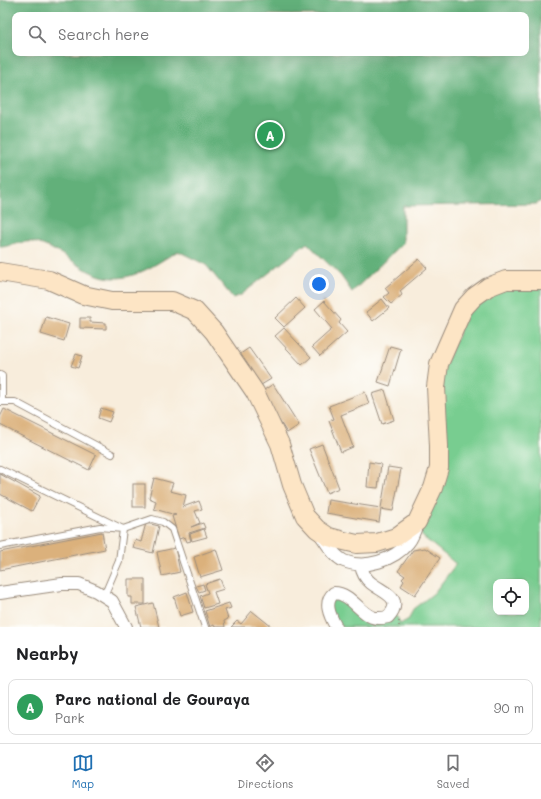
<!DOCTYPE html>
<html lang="en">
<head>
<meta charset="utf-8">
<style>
  :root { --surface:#fff; --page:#f2f2f2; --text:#202124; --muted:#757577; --line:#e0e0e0; --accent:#1f6fb2 }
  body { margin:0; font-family:Mali,sans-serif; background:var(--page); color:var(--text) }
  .controls { position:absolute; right:12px; bottom:12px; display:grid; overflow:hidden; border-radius:8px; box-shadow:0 4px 16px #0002 }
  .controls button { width:36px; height:36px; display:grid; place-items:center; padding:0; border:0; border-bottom:1px solid var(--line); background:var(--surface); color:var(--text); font:20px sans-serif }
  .you { position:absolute; left:319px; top:284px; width:14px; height:14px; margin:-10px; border:3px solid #fff; border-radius:50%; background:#1a73e8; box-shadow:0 0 0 6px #1a73e833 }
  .badge { display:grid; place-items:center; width:26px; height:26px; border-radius:50%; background:var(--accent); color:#fff; font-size:13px; font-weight:700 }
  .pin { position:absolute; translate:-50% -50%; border:2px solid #fff; box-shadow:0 1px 4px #0006 }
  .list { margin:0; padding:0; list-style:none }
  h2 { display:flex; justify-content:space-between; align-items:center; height:52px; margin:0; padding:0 16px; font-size:17px }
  h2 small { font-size:13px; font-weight:400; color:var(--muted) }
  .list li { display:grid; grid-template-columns:26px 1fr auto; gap:12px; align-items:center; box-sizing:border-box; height:56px; margin:0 8px 8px; padding:0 8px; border:1px solid var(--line); border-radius:8px }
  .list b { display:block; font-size:15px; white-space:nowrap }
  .list p { margin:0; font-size:13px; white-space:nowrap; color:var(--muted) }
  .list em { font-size:13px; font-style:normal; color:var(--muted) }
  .icon { flex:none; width:22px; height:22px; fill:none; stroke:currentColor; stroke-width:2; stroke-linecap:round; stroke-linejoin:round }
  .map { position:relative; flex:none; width:541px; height:627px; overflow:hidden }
  .search { position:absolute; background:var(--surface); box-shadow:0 4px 16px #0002; left:12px; right:12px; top:12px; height:44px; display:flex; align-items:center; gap:10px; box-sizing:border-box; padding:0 14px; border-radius:8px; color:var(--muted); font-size:15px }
  .sheet { height:116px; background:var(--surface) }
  nav { display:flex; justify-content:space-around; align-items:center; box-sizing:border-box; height:56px; border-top:1px solid var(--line); background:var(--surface); font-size:11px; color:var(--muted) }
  nav a { display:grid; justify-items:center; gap:2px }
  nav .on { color:var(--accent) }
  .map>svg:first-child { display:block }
  .green { fill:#78cd90; stroke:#5a7c57; fill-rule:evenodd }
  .forest { fill:#62b07a; stroke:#4e6d4c; fill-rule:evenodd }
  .building { fill:#dbb17b }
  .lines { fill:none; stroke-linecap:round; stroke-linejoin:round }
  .service-casing { stroke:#9a8c7d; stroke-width:8 }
  .minor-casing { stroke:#9a8c7d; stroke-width:14 }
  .secondary-casing { stroke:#9a8c7d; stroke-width:20 }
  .path { stroke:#9a8c7d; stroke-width:2; stroke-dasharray:1 3; stroke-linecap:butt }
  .service { stroke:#fff; stroke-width:6 }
  .minor { stroke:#fff; stroke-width:12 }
  .secondary { stroke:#fde5c5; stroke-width:18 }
</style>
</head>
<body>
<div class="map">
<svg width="541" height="627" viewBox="0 0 541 627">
  <rect width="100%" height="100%" fill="#fdfcf7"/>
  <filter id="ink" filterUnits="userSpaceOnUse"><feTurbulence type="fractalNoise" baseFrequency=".025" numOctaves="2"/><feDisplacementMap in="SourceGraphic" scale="8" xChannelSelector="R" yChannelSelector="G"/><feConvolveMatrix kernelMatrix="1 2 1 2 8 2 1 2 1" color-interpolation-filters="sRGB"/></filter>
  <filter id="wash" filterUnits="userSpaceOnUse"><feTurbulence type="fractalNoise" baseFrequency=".012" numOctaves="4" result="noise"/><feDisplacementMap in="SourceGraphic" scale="16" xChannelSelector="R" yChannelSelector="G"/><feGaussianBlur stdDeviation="0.9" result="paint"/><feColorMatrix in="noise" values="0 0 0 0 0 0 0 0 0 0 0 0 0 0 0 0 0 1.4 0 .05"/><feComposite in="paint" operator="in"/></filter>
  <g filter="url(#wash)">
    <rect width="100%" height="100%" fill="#f8eddc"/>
    <!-- green -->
    <path class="green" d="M541,280V627H336L328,602L334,593L373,617L392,613L398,618L400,624L409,619L413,609L434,593L456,564L422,536L417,522L433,489L436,387L474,297ZM496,582H526V612H496Z"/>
    <!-- forest -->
    <path class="forest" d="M0,0H541V201L536,204L403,206V243L352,292L341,276L307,243L241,295L233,298L206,265L178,251C152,266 125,288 93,273C88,271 82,267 77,264C64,255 49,246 33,242C24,240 10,247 0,247ZM15,15H526V53H15Z"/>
    <g id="blocks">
      <!-- building -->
      <g class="building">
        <path d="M419,259L427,268L400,291L402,295L391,304L384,297L389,293L385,288Z"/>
        <path d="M296,298L305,308L284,327L275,318Z"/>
        <path d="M382,299L389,308L373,321L366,312Z"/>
        <path d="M324,301L341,320L339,323L347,332L320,356L312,347L332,329L315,309Z"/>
        <path d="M46,317L69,324L64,341L41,334Z"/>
        <path d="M80,318H90V322L106,323V329L80,328Z"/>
        <path d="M284,328L311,357L302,365L275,336Z"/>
        <path d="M390,346L401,349L390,386L378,382Z"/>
        <path d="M249,348L271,379L261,385L239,355Z"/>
        <path d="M76,354L82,356L78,368L71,366Z"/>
        <path d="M273,384L299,425L287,433L261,392Z"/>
        <path d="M385,390L394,420L382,424L372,394Z"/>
        <path d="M365,392L369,404L341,415L353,447L341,452L329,421L334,419L329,406Z"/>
        <path d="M101,408L113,412L109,422L98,418Z"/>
        <path d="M4,409L96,455L89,470L0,425V417Z"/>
        <path d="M322,444L339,488L327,493L309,449Z"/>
        <path d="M369,462L381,464L378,488L367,487Z"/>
        <path d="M388,467L401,469L393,511L381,509L379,522L326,513L328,500L381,508Z"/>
        <path d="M0,474L40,496L32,511L0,494Z"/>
        <path d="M154,478L173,483L170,491L186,495L183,507L199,501L202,509L195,511L200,523L191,527L203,523L205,528L189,533L191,541L187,542L185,537L179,539L172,516L176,515L154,509L156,501L149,498Z"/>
        <rect x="133" y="484" width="12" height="23"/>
        <path d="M146,523L159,526L153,553L133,548L135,540L141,542Z"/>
        <path d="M204,529L207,537L192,541L190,534Z"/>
        <path d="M102,532L105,549L0,570V552Z"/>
        <path d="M175,548L180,572L162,576L157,552Z"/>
        <path d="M425,548L440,558L415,595L401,586L404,581L402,579L405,576L398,571L413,550Z"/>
        <path d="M216,549L223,570L200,577L194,557Z"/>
        <path d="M128,579H145V604H132V597H128Z"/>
        <path d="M220,579L224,589L214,592L218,604L204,608L200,596L208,593L205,584Z"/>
        <path d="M203,584L205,590L199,592L196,586Z"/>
        <path d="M187,592L193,612L180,616L174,597Z"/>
        <path d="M153,603L159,627H141L136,607Z"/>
        <path d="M229,603L231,608L225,610L228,619L224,621L225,627H215L214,625L210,627L205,611Z"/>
        <path d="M252,611L272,627H231L237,621L241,624Z"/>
      </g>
    </g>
  </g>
  <g filter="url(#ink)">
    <use href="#blocks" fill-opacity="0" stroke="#9a8c7d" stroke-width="1"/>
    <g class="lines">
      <!-- service casing -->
      <g class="service-casing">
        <g id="service">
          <path d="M0,375L2,376V402"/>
          <path d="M0,402H15L112,454"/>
          <path d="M0,469L123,529L119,561L104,596"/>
          <path d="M0,546L100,527L123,529L152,519L163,522L172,529L205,627"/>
        </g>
      </g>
      <!-- minor casing -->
      <g class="minor-casing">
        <g id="minor">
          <path d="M320,534C327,543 333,556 344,561C365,570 394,560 408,543C413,537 415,530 417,523"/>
          <path d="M0,593L62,584H79L96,591L112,601L126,627"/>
          <path d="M336,627C330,616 323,602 334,593C350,593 358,611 372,617C377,619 383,618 388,617C405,598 384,593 371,583C366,579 362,572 361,565"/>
        </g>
      </g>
      <!-- secondary casing -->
      <g class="secondary-casing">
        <path id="secondary" d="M0,272L49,280L83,295L112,301H172L195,311L214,332L255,392L280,444L292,485L305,516L317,529L329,537L344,541L357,544L377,543L396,537L417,522L433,488L439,468V446L436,387L439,364L463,309L474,297L488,287L506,280H541"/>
      </g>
      <!-- path -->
      <path class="path" d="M399,621V627"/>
      <!-- service -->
      <use href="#service" class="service"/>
      <!-- minor -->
      <use href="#minor" class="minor"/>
      <!-- secondary -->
      <use href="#secondary" class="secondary"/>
    </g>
  </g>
</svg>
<div class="controls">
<button><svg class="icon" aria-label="locate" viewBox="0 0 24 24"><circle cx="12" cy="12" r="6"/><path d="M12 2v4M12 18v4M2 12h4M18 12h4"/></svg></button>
</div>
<div class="you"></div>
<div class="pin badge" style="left:270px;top:135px;background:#2e9e5b">A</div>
<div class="search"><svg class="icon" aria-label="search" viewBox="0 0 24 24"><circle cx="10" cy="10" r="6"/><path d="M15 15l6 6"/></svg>Search here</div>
</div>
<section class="sheet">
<h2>Nearby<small></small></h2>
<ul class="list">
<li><span class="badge" style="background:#2e9e5b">A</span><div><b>Parc national de Gouraya</b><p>Park</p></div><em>90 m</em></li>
</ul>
</section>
<nav>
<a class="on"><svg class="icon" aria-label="map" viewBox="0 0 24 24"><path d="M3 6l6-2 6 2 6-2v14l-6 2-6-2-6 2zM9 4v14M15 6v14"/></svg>Map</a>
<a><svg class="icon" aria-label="directions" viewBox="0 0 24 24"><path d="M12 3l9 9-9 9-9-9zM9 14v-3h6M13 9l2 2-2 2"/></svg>Directions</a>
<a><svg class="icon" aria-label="saved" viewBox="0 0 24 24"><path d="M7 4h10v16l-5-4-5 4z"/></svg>Saved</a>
</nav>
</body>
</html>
